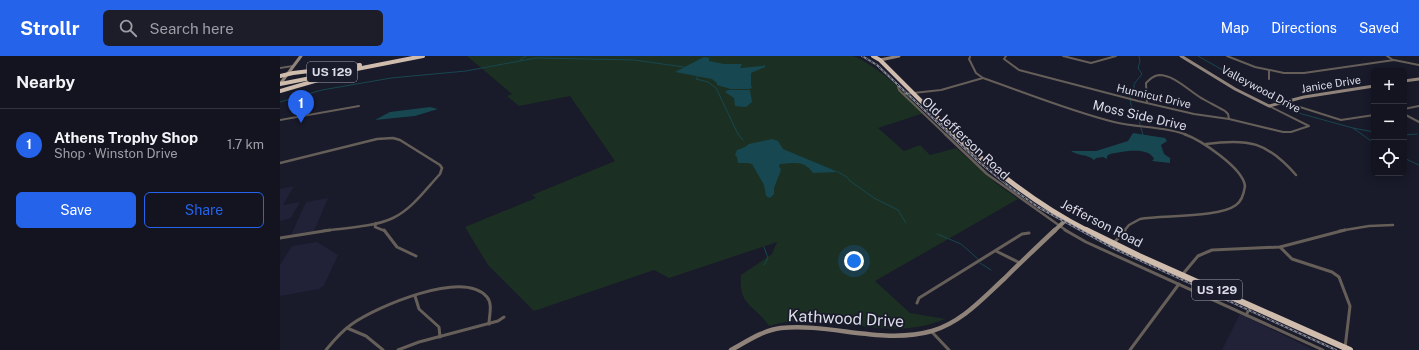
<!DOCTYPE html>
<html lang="en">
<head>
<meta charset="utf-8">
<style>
  :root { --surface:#131420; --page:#1c1d29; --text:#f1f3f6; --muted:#9d9ea5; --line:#32333e; --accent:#2563eb }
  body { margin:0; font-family:"Public Sans",sans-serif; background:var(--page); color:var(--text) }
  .controls { position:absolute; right:12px; top:12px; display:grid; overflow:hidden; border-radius:6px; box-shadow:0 2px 10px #0003 }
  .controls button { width:36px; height:36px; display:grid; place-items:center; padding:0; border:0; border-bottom:1px solid var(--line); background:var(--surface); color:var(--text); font:20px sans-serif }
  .you { position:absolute; left:574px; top:205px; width:14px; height:14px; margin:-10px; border:3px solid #fff; border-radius:50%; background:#1a73e8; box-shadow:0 0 0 6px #1a73e833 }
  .badge { display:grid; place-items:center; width:26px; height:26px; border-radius:50%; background:var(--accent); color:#fff; font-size:13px; font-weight:700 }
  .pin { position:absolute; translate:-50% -33px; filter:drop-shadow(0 1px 2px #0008) }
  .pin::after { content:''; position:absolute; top:21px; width:14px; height:12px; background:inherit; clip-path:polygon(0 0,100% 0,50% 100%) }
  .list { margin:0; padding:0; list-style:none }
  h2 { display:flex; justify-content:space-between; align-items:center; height:52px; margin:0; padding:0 16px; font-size:17px }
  h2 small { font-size:13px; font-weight:400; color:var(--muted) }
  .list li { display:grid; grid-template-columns:26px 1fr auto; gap:12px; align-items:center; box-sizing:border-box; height:72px; padding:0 16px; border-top:1px solid var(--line) }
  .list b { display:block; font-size:15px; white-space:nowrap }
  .list p { margin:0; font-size:13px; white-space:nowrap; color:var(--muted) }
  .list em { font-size:13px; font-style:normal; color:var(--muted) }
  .actions { display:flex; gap:8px; padding:12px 16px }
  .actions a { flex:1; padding:9px 0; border:1px solid var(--accent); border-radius:6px; text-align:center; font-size:14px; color:var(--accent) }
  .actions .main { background:var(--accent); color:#fff }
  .icon { flex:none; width:22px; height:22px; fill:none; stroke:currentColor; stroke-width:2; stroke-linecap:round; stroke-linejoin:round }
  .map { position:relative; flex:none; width:1139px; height:294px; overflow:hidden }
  header { display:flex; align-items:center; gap:24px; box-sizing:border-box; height:56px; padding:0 20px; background:var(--accent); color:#fff }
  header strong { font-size:19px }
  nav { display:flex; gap:22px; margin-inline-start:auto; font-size:14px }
  .search { width:280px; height:36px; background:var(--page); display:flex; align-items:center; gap:10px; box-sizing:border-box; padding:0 14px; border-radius:6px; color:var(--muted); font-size:15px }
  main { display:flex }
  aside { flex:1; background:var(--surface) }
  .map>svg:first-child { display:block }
  .built { fill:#212238 }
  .green { fill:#1b3022 }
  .water { fill:#174750 }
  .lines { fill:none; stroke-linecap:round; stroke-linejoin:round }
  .stream { stroke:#174750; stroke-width:1 }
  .street-far2 { stroke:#665e58; stroke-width:2 }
  .street-far1 { stroke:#665e58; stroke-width:2.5 }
  .street { stroke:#665e58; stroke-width:3 }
  .secondary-far2 { stroke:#90847a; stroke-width:3 }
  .secondary-far1 { stroke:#90847a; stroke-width:4 }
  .secondary { stroke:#90847a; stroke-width:4.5 }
  .highway-far2 { stroke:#d0bcad; stroke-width:4 }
  .highway-far1 { stroke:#d0bcad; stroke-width:5 }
  .highway { stroke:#d0bcad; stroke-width:6 }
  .rail-casing { stroke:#888996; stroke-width:2 }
  .rail { stroke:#191a2a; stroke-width:1; stroke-dasharray:2.5; stroke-linecap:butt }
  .labels { text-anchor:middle; stroke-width:3.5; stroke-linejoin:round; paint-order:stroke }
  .far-street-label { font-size:11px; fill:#dbdce7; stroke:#191a2a }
  .shield { fill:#191a2a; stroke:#a1a2ae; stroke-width:1 }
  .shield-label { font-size:12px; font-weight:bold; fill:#dbdce7 }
  .street-label { font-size:13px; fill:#dbdce7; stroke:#191a2a }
  .near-street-label { font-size:16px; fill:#dbdce7; stroke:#191a2a }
</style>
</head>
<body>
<header>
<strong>Strollr</strong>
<div class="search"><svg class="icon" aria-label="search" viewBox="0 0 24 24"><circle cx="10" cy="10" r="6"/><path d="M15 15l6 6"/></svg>Search here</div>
<nav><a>Map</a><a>Directions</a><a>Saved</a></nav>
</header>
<main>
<aside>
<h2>Nearby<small></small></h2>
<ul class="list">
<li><span class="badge">1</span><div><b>Athens Trophy Shop</b><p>Shop · Winston Drive</p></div><em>1.7 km</em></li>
</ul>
<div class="actions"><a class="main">Save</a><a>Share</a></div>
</aside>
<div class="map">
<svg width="1139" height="294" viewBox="0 0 1139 294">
  <rect width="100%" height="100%" fill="#191a2a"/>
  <!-- built -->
  <g class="built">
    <path d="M14,130L3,149L20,146L11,162L0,165V133Z"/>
    <path d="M48,142L34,175L11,179L26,146Z"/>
    <path d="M37,186L58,199L44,229L39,233L0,240V209L12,190Z"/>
    <path d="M960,258L1034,294H942Z"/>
  </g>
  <!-- green -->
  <path class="green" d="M187,0H573C595,8 629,39 644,57L598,72L624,95L640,89L650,99L676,92L717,128L738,143L595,225L630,257L665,263C603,289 547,252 489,270C475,249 458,250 461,219L492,198L497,186L389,222L374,214L254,255L208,209L185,171L256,142L252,139L335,105L290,40L239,50L227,40L232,38Z"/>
  <!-- water -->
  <g class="water">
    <path d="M424,1L429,2V5L444,8H461L462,9L460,11L461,12L482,10L485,9V11L471,17V29L472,32L469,33H451L437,29V27L432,23L395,16Z"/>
    <path d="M448,34H470L472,46L466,51L455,50L454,42L445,36Z"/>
    <path d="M150,51L158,53L135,60L95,64L110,56Z"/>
    <path d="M853,77L885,82L887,85L881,89L884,98L890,102V107L872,105L874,103C868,90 842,96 830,98L827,100V103L823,101L816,102L814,104C807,98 798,100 791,95H816L848,85Z"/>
    <path d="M492,83L498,85L503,93L558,116L533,117C524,104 515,107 500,108L499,110L501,114L494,132V138L490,142L486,140L484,129L472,108L467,107H458L457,101L455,99L457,94L465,91L469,88Z"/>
  </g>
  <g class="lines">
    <!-- stream -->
    <g class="stream">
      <path d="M859,0L860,5L858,12L862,18L854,28V35L850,40L851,49L858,61L863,79"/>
      <path d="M918,0C945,15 971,31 997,46"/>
      <path d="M240,4L246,0"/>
      <path d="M418,20L416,23L428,26L436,32L458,78L463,84"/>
      <path d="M0,46L42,34L111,22L186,15L256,2L354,4L404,11"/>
      <path d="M999,48L1022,58L1073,72L1094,87"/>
      <path d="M1073,72L1094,76"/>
      <path d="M1124,79L1137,78"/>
      <path d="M1124,102L1139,109"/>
      <path d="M558,116L567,121L570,125L594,142L618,154L626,167"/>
      <path d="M657,178L681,188L698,203"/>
      <path d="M484,191L488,202L484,209"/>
      <path d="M700,207L711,214"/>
    </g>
    <!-- street-far2 -->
    <g class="street-far2">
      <path d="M726,0L724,3L739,14L858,45L914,58L949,63L1003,76H1011L1029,70L989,50"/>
      <path d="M783,0L811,7L836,0"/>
      <path d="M947,0L975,11L1004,17H1024L1114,4L1139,9"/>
      <path d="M1107,0L1113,4"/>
      <path d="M690,1L689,3L696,17L703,22C746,37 790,55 834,66C858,72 884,70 907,79"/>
      <path d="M0,12L13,10"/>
      <path d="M989,15V23"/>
      <path d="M618,31L619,34L666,79"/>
      <path d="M624,38L661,34L703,22"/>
      <path d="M1004,46L1061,64L1094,59"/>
      <path d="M867,47L866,27C870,23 873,20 879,19C895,19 910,36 923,43C930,47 938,51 945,55L948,58L949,63"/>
      <path d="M1124,53L1139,50"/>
      <path d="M1124,58L1139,66"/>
      <path d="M0,64L79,50"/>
    </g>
    <!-- street-far1 -->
    <g class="street-far1">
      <path d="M665,78L707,118L787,175"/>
      <path d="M926,88C969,82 987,86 1016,119"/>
      <path d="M0,107L97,83L113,82L120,84L160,109L162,112L160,118C146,133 132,153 113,162C94,171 64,172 43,175"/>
      <path d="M96,167L95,171L105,175"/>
      <path d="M844,175L849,169L860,163C883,159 939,162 956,149C962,145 964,137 965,130C963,112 921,84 904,78"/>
      <path d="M1059,175L1089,170L1113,169"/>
    </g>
    <!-- street -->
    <g class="street">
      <path d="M104,174L117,191L136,200"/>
      <path d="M785,174L806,186L1043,294"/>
      <path d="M0,182L50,174"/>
      <path d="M834,187L845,174"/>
      <path d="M1000,191L1012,203L1052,216L1059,221L1070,250L1065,292"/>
      <path d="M716,195L740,207"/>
      <path d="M902,219L918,200L932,194L1000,191L1065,174"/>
      <path d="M135,240L139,253L159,271L160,281"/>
      <path d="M637,247L639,242L742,178L749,177"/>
      <path d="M966,259L971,250"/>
      <path d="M67,272L86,280L103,294"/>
      <path d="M651,275L669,294"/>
      <path d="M46,294C54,284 62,275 72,268C96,251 183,213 207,241C213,248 209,260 209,268"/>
      <path d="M118,294L139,286L218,265L224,261"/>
      <path d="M850,294L899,228"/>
    </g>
    <!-- secondary-far2 -->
    <g class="secondary-far2">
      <path d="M901,0L955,33L989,50L1024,41L1094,30"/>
      <path d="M600,4L619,0"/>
      <path d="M1124,25L1139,23"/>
      <path d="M0,28L21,0"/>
    </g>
    <!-- secondary-far1 -->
    <path class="secondary-far1" d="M774,175L787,163"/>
    <!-- secondary -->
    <path class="secondary" d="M451,294C466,286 483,274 501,272C550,267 603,289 652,275C682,266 702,243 725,222C741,206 758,190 775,174"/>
    <!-- highway-far2 -->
    <g class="highway-far2">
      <path d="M593,0L600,4L675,79"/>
      <path d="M0,20L13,17L80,9"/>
      <path d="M0,28L143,0"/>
      <path d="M0,35L45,22"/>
    </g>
    <!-- highway-far1 -->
    <path class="highway-far1" d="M674,78C715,116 758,150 808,175"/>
    <!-- highway -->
    <path class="highway" d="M806,174L859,200L1070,294"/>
    <!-- rail casing -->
    <g class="rail-casing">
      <path id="rail" d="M582,0L597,9L699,106L731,132L758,151L835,193L1056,294"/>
    </g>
    <!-- rail -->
    <use href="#rail" class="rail"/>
  </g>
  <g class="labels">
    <!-- far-street labels -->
    <g class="far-street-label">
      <text transform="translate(1051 28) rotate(-9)" y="4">Janice Drive</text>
      <text transform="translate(981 33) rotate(28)" y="4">Valleywood Drive</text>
      <text transform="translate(874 40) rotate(13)" y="4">Hunnicut Drive</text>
    </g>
    <!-- shield labels -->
    <g class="shield">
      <rect x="27" y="6" width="50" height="20" rx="3"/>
      <rect x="912" y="224" width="50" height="20" rx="3"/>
    </g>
    <g class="shield-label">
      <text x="52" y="20">US 129</text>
      <text x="937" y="238">US 129</text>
    </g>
    <!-- street labels -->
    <g class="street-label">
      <text transform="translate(860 59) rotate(13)" y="5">Moss Side Drive</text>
      <text transform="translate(686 82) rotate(43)" y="5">Old Jefferson Road</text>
      <text transform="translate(822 167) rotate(27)" y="5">Jefferson Road</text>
    </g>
    <!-- near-street labels -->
    <g class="near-street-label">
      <text transform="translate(566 262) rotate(3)" y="6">Kathwood Drive</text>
    </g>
  </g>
</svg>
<div class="controls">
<button>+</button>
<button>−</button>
<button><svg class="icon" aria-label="locate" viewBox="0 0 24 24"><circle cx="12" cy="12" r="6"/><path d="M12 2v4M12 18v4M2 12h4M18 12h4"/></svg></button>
</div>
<div class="you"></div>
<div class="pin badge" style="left:21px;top:67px">1</div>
</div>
</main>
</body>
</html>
